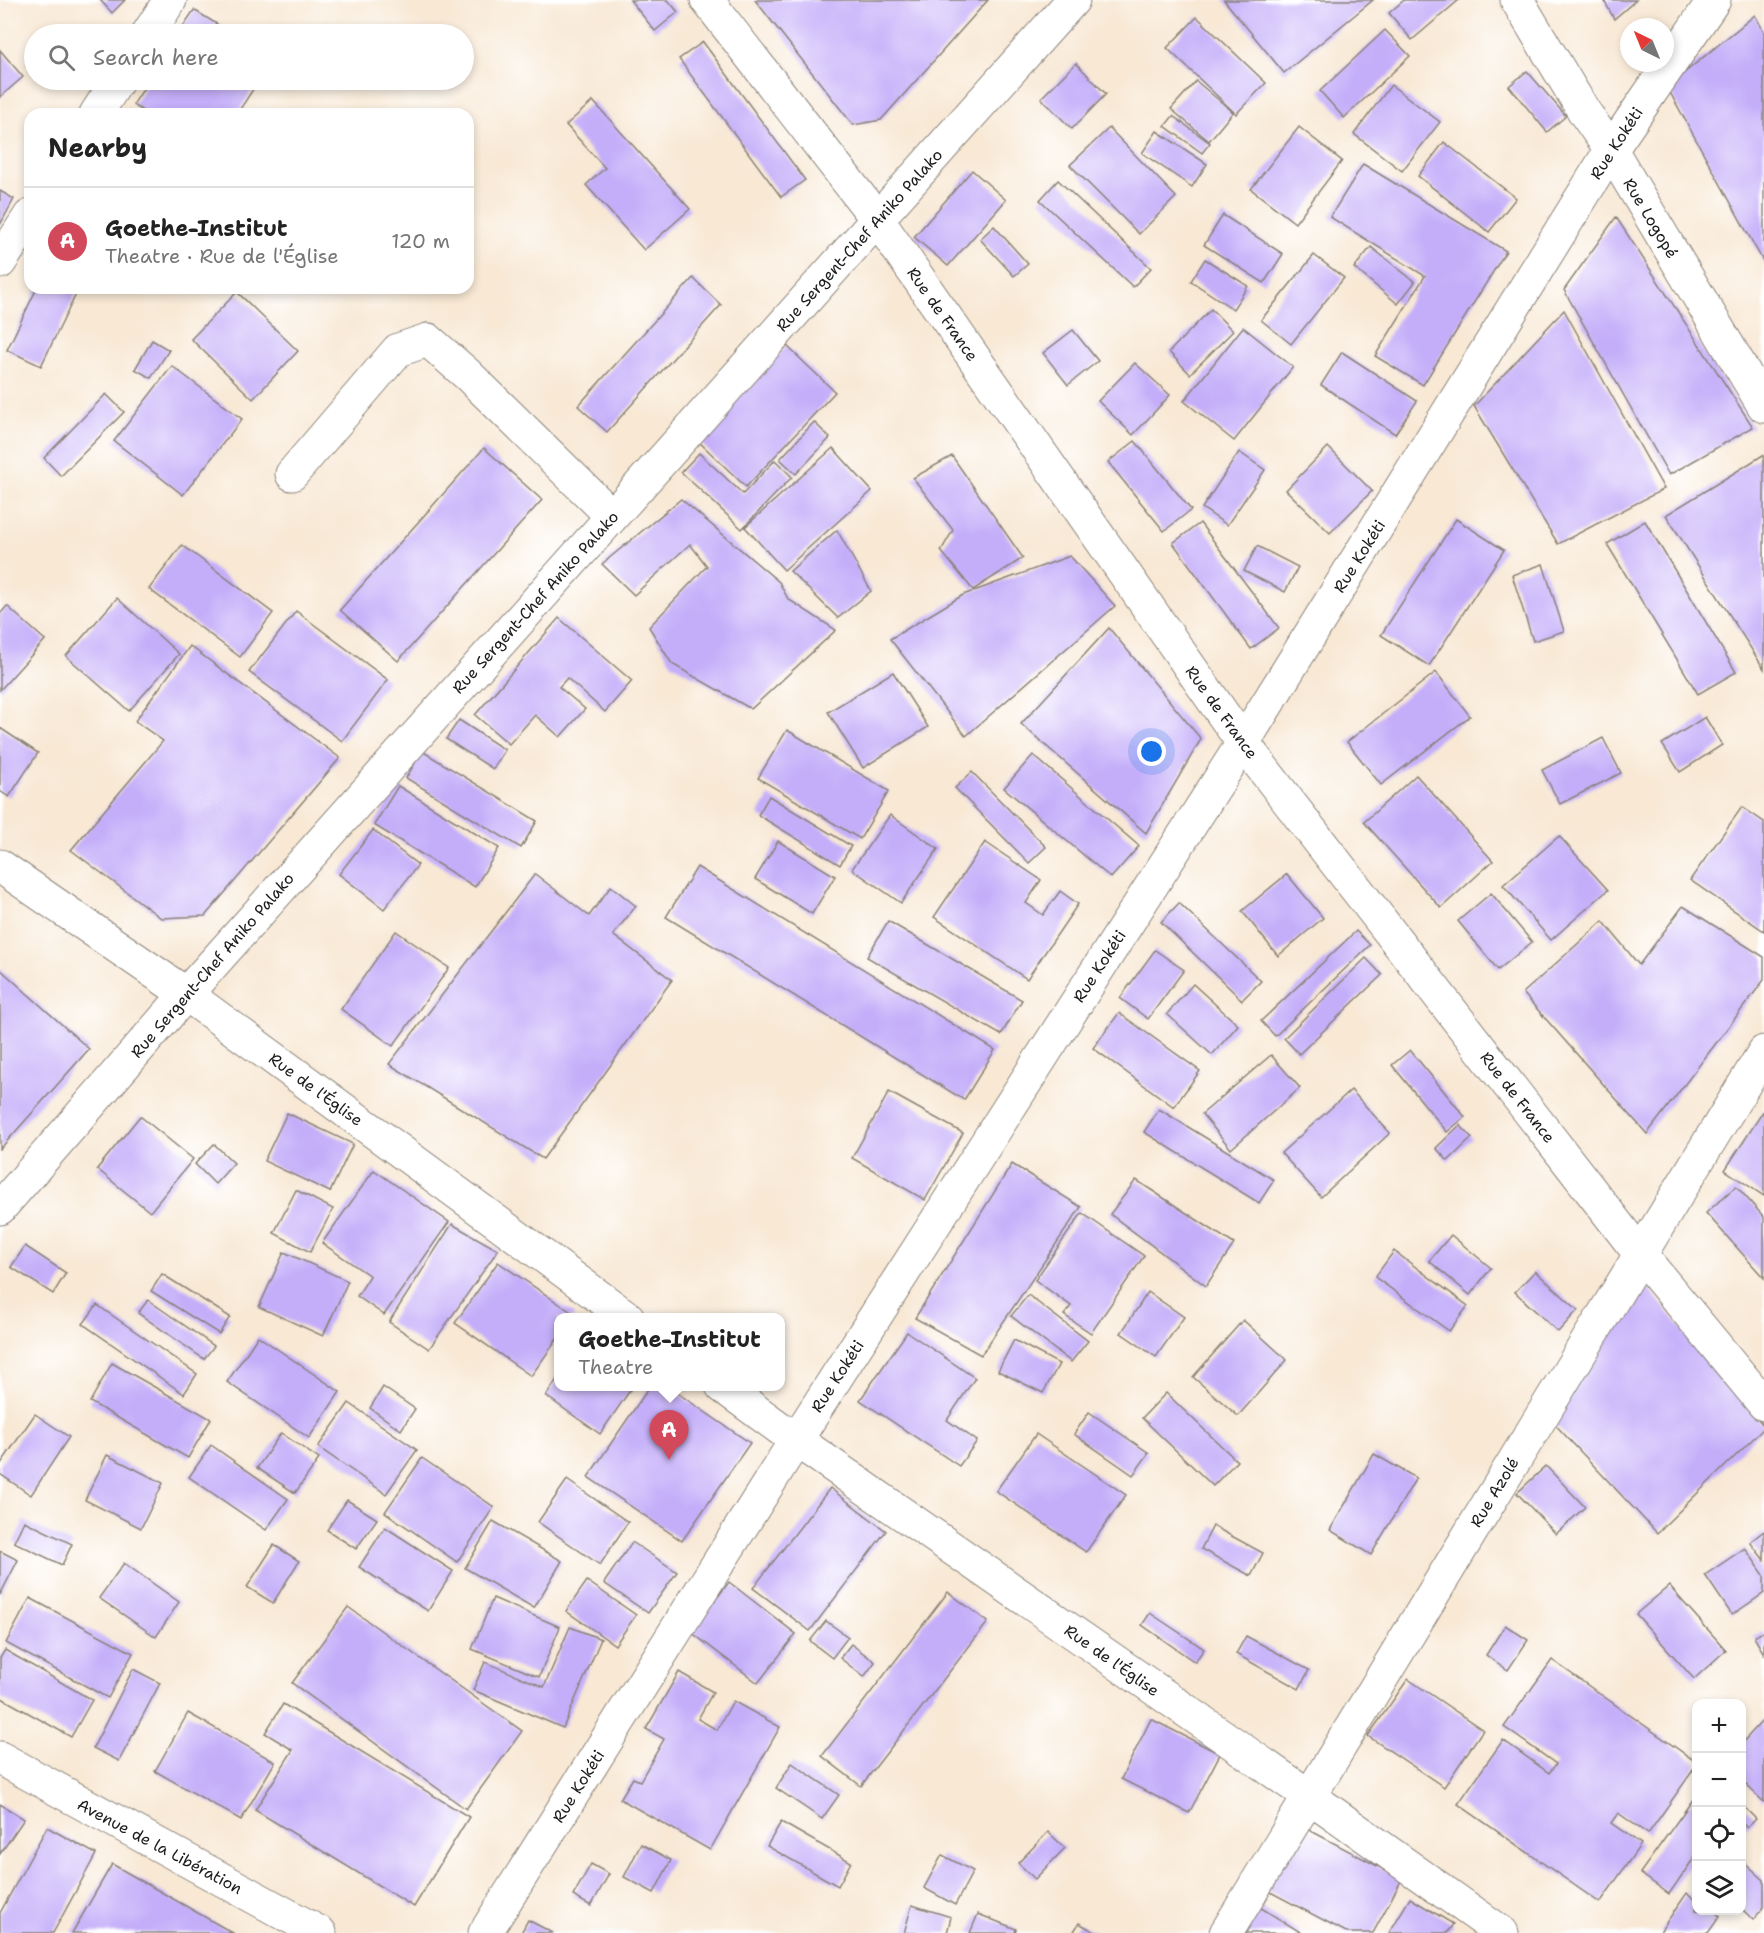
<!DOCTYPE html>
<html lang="en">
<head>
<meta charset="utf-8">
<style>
  :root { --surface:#fff; --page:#f2f2f2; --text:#222; --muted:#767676; --line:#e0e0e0; --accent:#d1495b }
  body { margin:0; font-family:"Shantell Sans",sans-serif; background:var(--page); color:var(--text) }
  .controls { position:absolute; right:18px; bottom:18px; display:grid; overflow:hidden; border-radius:12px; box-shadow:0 3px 9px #0003 }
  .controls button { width:54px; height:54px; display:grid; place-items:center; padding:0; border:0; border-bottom:2px solid var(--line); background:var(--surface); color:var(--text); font:30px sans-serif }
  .compass { position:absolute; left:1620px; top:18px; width:54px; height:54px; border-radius:50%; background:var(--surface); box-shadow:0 3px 9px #0003; rotate:317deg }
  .you { position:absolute; left:1152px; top:752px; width:21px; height:21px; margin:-15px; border:4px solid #fff; border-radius:50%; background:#1a73e8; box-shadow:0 0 0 9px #1a73e833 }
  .badge { display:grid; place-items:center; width:39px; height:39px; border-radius:50%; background:var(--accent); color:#fff; font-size:20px; font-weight:700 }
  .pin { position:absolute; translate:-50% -50px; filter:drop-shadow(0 2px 3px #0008) }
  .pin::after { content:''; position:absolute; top:32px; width:21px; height:18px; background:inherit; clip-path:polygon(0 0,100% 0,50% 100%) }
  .popup { position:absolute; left:554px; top:1313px; width:231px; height:78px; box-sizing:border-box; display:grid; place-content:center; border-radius:12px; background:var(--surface); filter:drop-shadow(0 2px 4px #0005); font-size:20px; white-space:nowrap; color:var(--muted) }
  .popup b { font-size:22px; color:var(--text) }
  .popup::after { content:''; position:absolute; left:50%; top:100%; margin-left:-12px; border:12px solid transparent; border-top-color:var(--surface) }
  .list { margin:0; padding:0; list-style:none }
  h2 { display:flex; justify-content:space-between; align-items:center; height:78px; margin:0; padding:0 24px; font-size:26px }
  h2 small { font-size:20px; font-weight:400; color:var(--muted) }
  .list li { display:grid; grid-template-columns:39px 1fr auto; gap:18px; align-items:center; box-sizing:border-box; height:108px; padding:0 24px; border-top:2px solid var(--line) }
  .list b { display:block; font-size:22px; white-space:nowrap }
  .list p { margin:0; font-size:20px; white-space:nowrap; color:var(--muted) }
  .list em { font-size:20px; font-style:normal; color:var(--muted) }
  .icon { flex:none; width:33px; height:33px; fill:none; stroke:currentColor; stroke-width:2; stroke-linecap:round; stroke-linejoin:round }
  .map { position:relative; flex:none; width:1764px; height:1933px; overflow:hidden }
  .search { position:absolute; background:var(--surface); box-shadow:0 3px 9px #0003; left:24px; top:24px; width:450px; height:66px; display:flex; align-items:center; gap:15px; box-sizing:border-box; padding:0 21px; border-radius:33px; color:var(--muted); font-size:22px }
  .panel { position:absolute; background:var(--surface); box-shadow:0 3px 9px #0003; left:24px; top:108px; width:450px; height:186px; border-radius:18px }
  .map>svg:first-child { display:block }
  .building { fill:#c4aef9 }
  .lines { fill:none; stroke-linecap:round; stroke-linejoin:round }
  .minor-casing { stroke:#8a8278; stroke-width:35 }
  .major-casing { stroke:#8a8278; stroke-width:35 }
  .minor { stroke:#fff; stroke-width:33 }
  .major { stroke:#fff; stroke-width:33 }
  .labels { text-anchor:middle; stroke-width:6; stroke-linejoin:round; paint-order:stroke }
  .street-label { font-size:16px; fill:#1c1c1c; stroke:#fff }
</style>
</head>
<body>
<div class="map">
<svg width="1764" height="1933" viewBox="0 0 1764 1933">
  <rect width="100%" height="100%" fill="#fff"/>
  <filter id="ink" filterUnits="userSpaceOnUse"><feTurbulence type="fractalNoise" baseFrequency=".0167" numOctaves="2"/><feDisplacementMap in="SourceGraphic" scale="12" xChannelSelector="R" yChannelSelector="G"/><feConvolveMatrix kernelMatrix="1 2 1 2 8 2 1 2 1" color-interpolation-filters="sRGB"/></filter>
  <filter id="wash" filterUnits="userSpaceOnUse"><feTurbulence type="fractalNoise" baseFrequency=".008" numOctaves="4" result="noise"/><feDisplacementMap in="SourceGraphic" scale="24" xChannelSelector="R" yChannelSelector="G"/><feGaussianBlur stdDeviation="1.35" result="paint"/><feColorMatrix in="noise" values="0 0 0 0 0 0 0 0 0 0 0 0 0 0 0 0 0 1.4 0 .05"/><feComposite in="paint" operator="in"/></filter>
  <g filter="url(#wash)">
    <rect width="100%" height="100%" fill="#f8e8d4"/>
    <g id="blocks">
      <!-- building -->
      <g class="building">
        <path d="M100,0H125L112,13Z"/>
        <path d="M630,0H668L678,12L655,31Z"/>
        <path d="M755,0H988L881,120L853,125Z"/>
        <path d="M1224,0H1373L1284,73Z"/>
        <path d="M1404,0H1459L1412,40L1389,13Z"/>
        <path d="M1604,0H1636L1614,19Z"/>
        <path d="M194,10L233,34H178Z"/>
        <path d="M1755,15L1764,32V263L1667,87Z"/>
        <path d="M1197,17L1266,83L1236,114L1167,48Z"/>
        <path d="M1385,30L1410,56L1344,118L1320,91Z"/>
        <path d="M703,42L805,180L781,197L679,59Z"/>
        <path d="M0,50L23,77L0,97Z"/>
        <path d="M1076,63L1106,94L1072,129L1041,98Z"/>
        <path d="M1527,71L1566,116L1547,132L1509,86Z"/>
        <path d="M149,80H259L237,114H148L133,105Z"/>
        <path d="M1196,81L1233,112L1209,141L1171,109Z"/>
        <path d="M1391,85L1440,122L1402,171L1354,134Z"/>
        <path d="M593,101L690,209L644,250L586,185L605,168L566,125Z"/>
        <path d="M1173,116L1210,143L1202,153L1165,126Z"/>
        <path d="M1299,127L1342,161L1295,223L1251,189Z"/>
        <path d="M1109,128L1176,197L1139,234L1070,165Z"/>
        <path d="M1157,131L1207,164L1192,187L1142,153Z"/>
        <path d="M1444,142L1516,198L1489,232L1418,176Z"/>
        <path d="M1363,164L1506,251L1423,385L1375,356L1425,276L1330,217Z"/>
        <path d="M972,170L1006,200L948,266L914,237Z"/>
        <path d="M1058,180L1151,268L1133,287L1040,200Z"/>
        <path d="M0,191L14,199L0,225Z"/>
        <path d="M1223,215L1283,254L1264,283L1204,245Z"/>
        <path d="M1616,217L1753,427L1669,475L1564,290Z"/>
        <path d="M994,226L1028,264L1014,276L980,239Z"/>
        <path d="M1371,247L1415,282L1398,304L1354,268Z"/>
        <path d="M1314,255L1344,278L1291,344L1261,320Z"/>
        <path d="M1205,259L1248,286L1233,309L1191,281Z"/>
        <path d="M693,278L721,305L607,432L578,406Z"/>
        <path d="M37,288H79L41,366L7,350Z"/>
        <path d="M237,292L298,351L253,399L191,339Z"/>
        <path d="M1211,309L1233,331L1190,374L1169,352Z"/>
        <path d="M1564,310L1664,489L1558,544L1474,406Z"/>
        <path d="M1243,327L1293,367L1234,441L1184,401Z"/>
        <path d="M1073,330L1098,361L1068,385L1043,353Z"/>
        <path d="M152,340L169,350L151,378L135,369Z"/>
        <path d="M787,346L835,392L746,487L697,440Z"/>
        <path d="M1342,352L1417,401L1395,434L1321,385Z"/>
        <path d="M1135,363L1170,395L1133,435L1098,401Z"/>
        <path d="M172,366L242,419L183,495L114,441Z"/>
        <path d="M106,394L124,412L61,476L44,458Z"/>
        <path d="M814,422L830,438L796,474L780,459Z"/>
        <path d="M1135,441L1191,510L1164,531L1108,462Z"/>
        <path d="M1328,447L1372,491L1330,533L1286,490Z"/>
        <path d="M484,448L542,500L398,661L340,610Z"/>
        <path d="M833,448L872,491L784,570L745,527Z"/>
        <path d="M1239,452L1265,470L1227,525L1202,508Z"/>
        <path d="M699,453L743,494L775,460L792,477L742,529L681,472Z"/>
        <path d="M1763,455L1764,456V669L1666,515Z"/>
        <path d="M952,456L1023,558L973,590L941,551L953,530L913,478Z"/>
        <path d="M681,499L779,582L788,599L836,630L751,709L672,664L649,627L707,566L690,544L634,595L602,564Z"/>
        <path d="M1456,519L1504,550L1429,666L1381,635Z"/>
        <path d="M1645,521L1736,672L1698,694L1607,544Z"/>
        <path d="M1200,523L1279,628L1251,649L1173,543Z"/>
        <path d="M837,530L871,591L838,618L790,571Z"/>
        <path d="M182,545L273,613L240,657L149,589Z"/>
        <path d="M1257,546L1298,567L1285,592L1244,571Z"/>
        <path d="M1070,556L1115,606L966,736L890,639L963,595Z"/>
        <path d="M1543,564L1564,631L1533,641L1512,575Z"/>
        <path d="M117,598L179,654L129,711L66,656Z"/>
        <path d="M7,606L45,640L0,690V614Z"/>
        <path d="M296,611L388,680L342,741L249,672Z"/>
        <path d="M559,618L632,681L605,712L567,678L559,687L585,709L560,737L535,715L509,744L475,715Z"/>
        <path d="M1109,628L1201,739L1146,833L1021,724Z"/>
        <path d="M190,646L340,758L205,916L161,918L71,850L163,741L135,721Z"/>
        <path d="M893,672L928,727L863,768L828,712Z"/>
        <path d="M1436,672L1470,716L1381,785L1347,742Z"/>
        <path d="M1705,717L1722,745L1680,772L1662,744Z"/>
        <path d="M459,720L505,750L493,769L446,739Z"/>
        <path d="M0,728L38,753L9,797L0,791Z"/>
        <path d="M787,730L889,791L860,839L758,778Z"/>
        <path d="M1603,738L1621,773L1560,804L1542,770Z"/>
        <path d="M422,751L537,821L521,848L406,778Z"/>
        <path d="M1033,755L1139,846L1111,878L1004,788Z"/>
        <path d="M972,772L1046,847L1029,863L955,788Z"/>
        <path d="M1416,775L1493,861L1441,908L1364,822Z"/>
        <path d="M398,786L499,848L475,887L374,825Z"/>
        <path d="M769,796L851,846L840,865L758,815Z"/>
        <path d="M1742,807L1764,822V931L1690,880Z"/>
        <path d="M890,815L938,849L901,903L852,869Z"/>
        <path d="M373,830L418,865L384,909L339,874Z"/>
        <path d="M1559,836L1608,890L1551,940L1503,885Z"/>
        <path d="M778,841L835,876L812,914L755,879Z"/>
        <path d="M985,842L1041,880L1026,903L1043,915L1060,891L1078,904L1027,979L934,917Z"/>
        <path d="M697,867L995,1050L964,1100L666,917Z"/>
        <path d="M535,874L589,916L611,886L636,906L613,935L672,980L543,1159L389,1064Z"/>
        <path d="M1287,874L1323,918L1278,956L1242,911Z"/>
        <path d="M1491,893L1532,942L1498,970L1458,921Z"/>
        <path d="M1179,903L1261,981L1242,1000L1161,922Z"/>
        <path d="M1683,906L1764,957V980L1647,1134L1523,993L1603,921L1639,965Z"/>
        <path d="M888,921L1022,1000L1001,1035L867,957Z"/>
        <path d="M396,931L449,968L393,1046L341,1009Z"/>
        <path d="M1356,931L1370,945L1275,1036L1261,1021Z"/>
        <path d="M1155,950L1184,970L1148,1019L1120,998Z"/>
        <path d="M1366,958L1382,975L1299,1054L1284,1038Z"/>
        <path d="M0,969L89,1049L0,1149Z"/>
        <path d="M1193,984L1238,1025L1212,1055L1167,1014Z"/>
        <path d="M1119,1013L1200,1071L1174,1107L1093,1048Z"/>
        <path d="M1410,1050L1465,1117L1447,1132L1392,1065Z"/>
        <path d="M1271,1055L1300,1088L1231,1149L1202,1114Z"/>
        <path d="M1351,1090L1390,1133L1321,1197L1281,1153Z"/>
        <path d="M889,1092L963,1133L925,1200L852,1158Z"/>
        <path d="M1159,1109L1274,1180L1259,1203L1144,1132Z"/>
        <path d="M1764,1110V1196L1725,1170Z"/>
        <path d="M287,1113L353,1144L330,1192L264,1161Z"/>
        <path d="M140,1116L193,1159L150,1212L97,1169Z"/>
        <path d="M1460,1125L1472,1138L1448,1161L1436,1148Z"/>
        <path d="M214,1144L234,1163L215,1184L195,1164Z"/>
        <path d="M1012,1164L1081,1207L981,1355L915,1318Z"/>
        <path d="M374,1170L449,1222L384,1315L357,1296L370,1276L322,1243Z"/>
        <path d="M1136,1180L1234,1244L1206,1286L1110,1214Z"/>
        <path d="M1736,1186L1764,1217V1278L1706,1213Z"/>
        <path d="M296,1190L333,1209L310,1252L274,1233Z"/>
        <path d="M1082,1213L1144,1256L1091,1333L1064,1315L1071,1306L1035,1280Z"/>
        <path d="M452,1224L498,1250L429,1349L389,1322Z"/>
        <path d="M1451,1235L1491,1268L1470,1295L1429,1261Z"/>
        <path d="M25,1246L66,1273L53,1294L11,1267Z"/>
        <path d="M1394,1251L1468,1306L1449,1331L1375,1277Z"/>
        <path d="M284,1252L348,1281L323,1336L259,1307Z"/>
        <path d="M498,1262L574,1314L572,1318H558V1338L531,1376L455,1323Z"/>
        <path d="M1535,1271L1578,1310L1558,1332L1515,1292Z"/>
        <path d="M162,1274L230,1317L219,1334L151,1291Z"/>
        <path d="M1637,1275L1764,1426V1428L1657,1533L1548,1417Z"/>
        <path d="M1148,1292L1184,1317L1156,1357L1121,1333Z"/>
        <path d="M1028,1295L1088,1341L1071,1362L1011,1316Z"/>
        <path d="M148,1300L214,1346L204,1359L138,1313Z"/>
        <path d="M97,1305L197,1374L184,1394L83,1324Z"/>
        <path d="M1243,1320L1287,1360L1238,1416L1193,1377Z"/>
        <path d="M907,1332L975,1378L947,1420L977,1441L959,1466L860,1400Z"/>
        <path d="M258,1336L340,1392L309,1438L227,1382Z"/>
        <path d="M1014,1340L1059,1364L1043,1393L998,1371Z"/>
        <path d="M112,1363L211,1419L188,1458L90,1402Z"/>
        <path d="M558,1378V1386H633L600,1434L546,1396Z"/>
        <path d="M650,1386H667L750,1443L682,1541L588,1477Z"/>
        <path d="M383,1387L415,1409L401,1430L370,1408Z"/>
        <path d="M1166,1393L1237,1461L1213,1486L1142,1418Z"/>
        <path d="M349,1403L417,1450L386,1494L318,1447Z"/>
        <path d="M1089,1412L1149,1453L1133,1475L1074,1434Z"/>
        <path d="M35,1414L69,1437L31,1495L0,1474V1465Z"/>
        <path d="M281,1433L319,1459L295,1493L257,1468Z"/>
        <path d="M1036,1434L1126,1495L1086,1552L996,1491Z"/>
        <path d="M211,1445L288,1499L266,1530L189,1477Z"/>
        <path d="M1374,1454L1416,1478L1371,1555L1330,1530Z"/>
        <path d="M107,1455L163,1483L141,1528L85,1500Z"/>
        <path d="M422,1458L494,1507L457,1562L385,1512Z"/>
        <path d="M1546,1466L1585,1507L1556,1534L1517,1493Z"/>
        <path d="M567,1480L628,1522L600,1565L538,1522Z"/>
        <path d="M830,1488L886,1531L810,1631L753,1588Z"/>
        <path d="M347,1500L377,1519L356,1549L327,1530Z"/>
        <path d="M24,1521L72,1544L62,1565L14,1542Z"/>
        <path d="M493,1521L562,1561L534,1608L465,1568Z"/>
        <path d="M1213,1526L1263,1553L1251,1576L1201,1549Z"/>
        <path d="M385,1527L453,1571L428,1611L359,1567Z"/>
        <path d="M1764,1531V1560L1750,1542Z"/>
        <path d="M632,1542L677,1572L648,1613L604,1583Z"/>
        <path d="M274,1545L299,1561L273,1603L247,1587Z"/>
        <path d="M1745,1548L1764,1575V1593L1732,1615L1705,1575Z"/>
        <path d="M0,1551L18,1560L0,1595Z"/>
        <path d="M124,1563L179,1602L156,1637L99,1598Z"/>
        <path d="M587,1581L636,1615L615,1645L566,1611Z"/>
        <path d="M729,1582L796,1634L758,1683L691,1632Z"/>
        <path d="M1669,1586L1726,1650L1694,1679L1636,1614Z"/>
        <path d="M948,1592L988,1622L861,1786L822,1756Z"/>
        <path d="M30,1598L133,1653L108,1698L6,1643Z"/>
        <path d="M493,1598L560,1627L539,1677L472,1649Z"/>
        <path d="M348,1607L522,1731L466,1809L292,1683Z"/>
        <path d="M1150,1613L1204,1649L1195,1662L1142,1625Z"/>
        <path d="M826,1621L848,1637L832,1658L810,1641Z"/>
        <path d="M1505,1625L1528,1640L1508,1670L1486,1655Z"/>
        <path d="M570,1627L601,1639L563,1728L473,1690L485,1662L544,1687Z"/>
        <path d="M1764,1631V1654L1754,1637Z"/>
        <path d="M1246,1636L1309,1670L1299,1689L1236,1654Z"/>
        <path d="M851,1644L875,1662L864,1677L840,1658Z"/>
        <path d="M5,1650L92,1700L71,1737L0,1697V1658Z"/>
        <path d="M1552,1660L1696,1762V1766L1648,1834L1618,1813L1611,1823L1641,1844L1600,1903L1458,1804L1503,1740L1549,1773L1556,1764L1504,1727Z"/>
        <path d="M133,1669L160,1683L119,1761L93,1748Z"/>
        <path d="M679,1672L713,1692L698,1719L717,1730L733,1701L780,1727L710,1850L620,1799L633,1778L640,1781L664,1739L646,1729Z"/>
        <path d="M1408,1679L1483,1730L1444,1787L1368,1736Z"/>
        <path d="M283,1704L469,1817L414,1907L255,1810L293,1750L265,1733Z"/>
        <path d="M188,1713L275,1762L241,1820L155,1771Z"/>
        <path d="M1151,1719L1220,1754L1189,1813L1121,1779Z"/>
        <path d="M1764,1719V1802L1742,1781V1743Z"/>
        <path d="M792,1763L839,1795L822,1819L776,1788Z"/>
        <path d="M1694,1798L1696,1800V1855L1669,1894L1640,1873Z"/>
        <path d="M0,1804L24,1819L0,1854Z"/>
        <path d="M1742,1805L1756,1819L1747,1828L1742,1823Z"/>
        <path d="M781,1822L851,1862L838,1886L767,1846Z"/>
        <path d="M1296,1823L1402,1879L1373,1933H1348L1261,1887Z"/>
        <path d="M47,1827L96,1854L53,1933H0V1913Z"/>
        <path d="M1048,1832L1065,1848L1035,1879L1018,1863Z"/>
        <path d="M641,1844L671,1860L654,1893L624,1877Z"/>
        <path d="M942,1855L973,1871L955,1905L924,1888Z"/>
        <path d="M1742,1860L1764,1880V1907L1753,1920L1742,1909Z"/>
        <path d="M112,1864L233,1933H72Z"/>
        <path d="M591,1864L609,1874L591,1906L573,1896Z"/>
        <path d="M1687,1893L1696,1900V1910H1712L1720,1916L1708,1933H1659Z"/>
        <path d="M1410,1898L1453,1924L1447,1933H1389Z"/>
        <path d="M912,1905L951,1917L947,1933H904Z"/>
        <path d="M1258,1906L1302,1933H1240Z"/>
        <path d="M978,1914L1016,1929L1015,1933H970Z"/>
        <path d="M528,1920L553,1933H521Z"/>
        <path d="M1079,1923L1097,1933H1073Z"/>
      </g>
    </g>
  </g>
  <g filter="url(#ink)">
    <use href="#blocks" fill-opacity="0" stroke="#8a8278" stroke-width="1.5"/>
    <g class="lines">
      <!-- minor casing -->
      <g class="minor-casing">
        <g id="minor">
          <path d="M707,0L877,219L1243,743L1640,1254L1764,1404"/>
          <path d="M1517,0L1585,113L1611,150L1764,406"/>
          <path d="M148,34L170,0"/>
          <path d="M96,114L118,80"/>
          <path d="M0,262L30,216"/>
          <path d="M292,474L398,350L428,340L468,375L612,516"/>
          <path d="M0,866L186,994L628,1318"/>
          <path d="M0,1208L186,994L1073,0"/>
          <path d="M722,1386L796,1440L1309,1796L1502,1933"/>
          <path d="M485,1933L796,1440L1243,743L1611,150L1714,0"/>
          <path d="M1226,1933L1764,1052"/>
        </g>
      </g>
      <!-- major casing -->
      <g class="major-casing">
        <path id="major" d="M0,1758L320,1933"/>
      </g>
      <!-- minor -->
      <use href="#minor" class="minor"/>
      <!-- major -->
      <use href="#major" class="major"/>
    </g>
  </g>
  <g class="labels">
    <!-- street labels -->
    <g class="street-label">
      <text transform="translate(1616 143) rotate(-57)" y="6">Rue Kokéti</text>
      <text transform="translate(1651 218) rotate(59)" y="6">Rue Logopé</text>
      <text transform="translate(859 240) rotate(-48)" y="6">Rue Sergent-Chef Aniko Palako</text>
      <text transform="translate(943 314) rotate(55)" y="6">Rue de France</text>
      <text transform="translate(1359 556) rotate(-58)" y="6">Rue Kokéti</text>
      <text transform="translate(535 602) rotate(-48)" y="6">Rue Sergent-Chef Aniko Palako</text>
      <text transform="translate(1222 712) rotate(54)" y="6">Rue de France</text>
      <text transform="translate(212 965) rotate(-49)" y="6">Rue Sergent-Chef Aniko Palako</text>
      <text transform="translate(1099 966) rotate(-57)" y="6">Rue Kokéti</text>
      <text transform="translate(316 1089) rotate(36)" y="6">Rue de l'Église</text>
      <text transform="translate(1518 1097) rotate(52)" y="6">Rue de France</text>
      <text transform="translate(837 1376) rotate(-57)" y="6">Rue Kokéti</text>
      <text transform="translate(1494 1492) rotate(-59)" y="6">Rue Azolé</text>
      <text transform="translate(1112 1660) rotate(35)" y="6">Rue de l'Église</text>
      <text transform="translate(578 1786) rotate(-58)" y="6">Rue Kokéti</text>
      <text transform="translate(160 1846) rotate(28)" y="6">Avenue de la Libération</text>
    </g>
  </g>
</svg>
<div class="controls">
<button>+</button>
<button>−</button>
<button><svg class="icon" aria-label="locate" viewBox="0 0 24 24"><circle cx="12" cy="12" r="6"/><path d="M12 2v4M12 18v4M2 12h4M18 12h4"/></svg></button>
<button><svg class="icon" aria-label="layers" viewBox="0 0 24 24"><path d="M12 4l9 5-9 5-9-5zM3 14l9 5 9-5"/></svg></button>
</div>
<svg class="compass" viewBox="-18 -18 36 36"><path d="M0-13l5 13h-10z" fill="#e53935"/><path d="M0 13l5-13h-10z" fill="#767676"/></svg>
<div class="you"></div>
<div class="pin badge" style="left:669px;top:1460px">A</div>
<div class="popup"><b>Goethe-Institut</b>Theatre</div>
<div class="search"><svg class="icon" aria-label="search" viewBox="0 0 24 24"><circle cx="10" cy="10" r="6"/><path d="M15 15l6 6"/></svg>Search here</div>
<section class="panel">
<h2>Nearby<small></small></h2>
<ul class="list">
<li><span class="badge">A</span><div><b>Goethe-Institut</b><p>Theatre · Rue de l'Église</p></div><em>120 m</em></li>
</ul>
</section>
</div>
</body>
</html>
